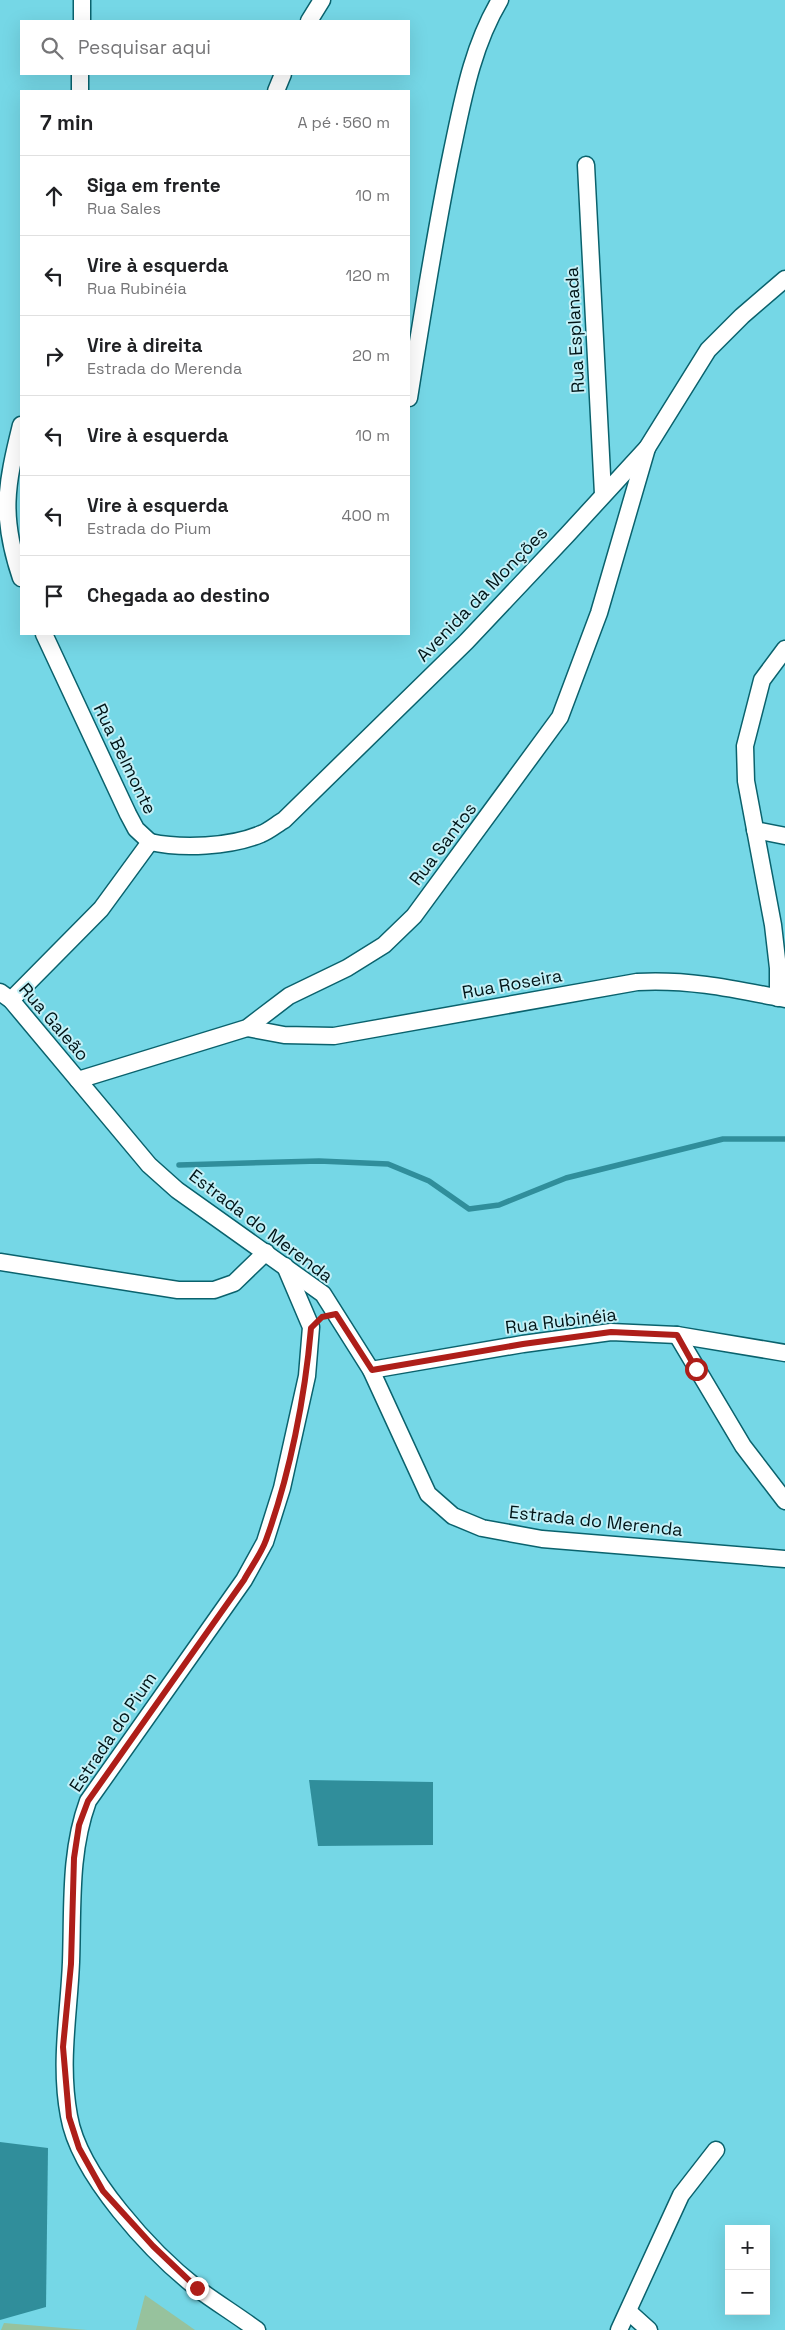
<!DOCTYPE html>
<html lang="pt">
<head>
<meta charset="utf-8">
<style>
  :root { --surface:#fff; --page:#f2f2f2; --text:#202124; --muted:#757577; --line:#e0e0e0 }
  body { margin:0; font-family:"Space Grotesk",sans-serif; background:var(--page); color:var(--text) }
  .controls { position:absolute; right:15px; bottom:15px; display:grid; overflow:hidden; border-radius:0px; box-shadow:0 5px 20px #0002 }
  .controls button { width:45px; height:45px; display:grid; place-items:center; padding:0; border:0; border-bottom:1px solid var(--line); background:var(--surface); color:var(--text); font:25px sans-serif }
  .stop { position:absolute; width:15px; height:15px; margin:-11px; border:4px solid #ae1e19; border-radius:50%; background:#fff }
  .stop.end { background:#ae1e19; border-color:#fff; box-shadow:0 1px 5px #0008 }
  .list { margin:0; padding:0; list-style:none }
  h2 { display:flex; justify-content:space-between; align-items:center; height:65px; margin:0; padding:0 20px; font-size:21px }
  h2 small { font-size:16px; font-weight:400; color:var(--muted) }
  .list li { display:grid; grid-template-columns:32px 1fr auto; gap:15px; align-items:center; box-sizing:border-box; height:80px; padding:0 20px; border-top:1px solid var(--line) }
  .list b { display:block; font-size:19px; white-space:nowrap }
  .list p { margin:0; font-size:16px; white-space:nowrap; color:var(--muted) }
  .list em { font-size:16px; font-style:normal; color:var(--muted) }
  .icon { flex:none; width:28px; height:28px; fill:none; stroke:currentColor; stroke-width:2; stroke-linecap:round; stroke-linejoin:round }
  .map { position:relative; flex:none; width:785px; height:2330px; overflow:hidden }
  .search { position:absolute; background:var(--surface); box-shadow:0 5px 20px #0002; left:20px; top:20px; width:390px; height:55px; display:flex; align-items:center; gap:12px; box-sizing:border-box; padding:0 18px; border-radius:0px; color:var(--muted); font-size:19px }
  .panel { position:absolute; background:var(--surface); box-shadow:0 5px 20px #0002; left:20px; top:90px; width:390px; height:545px; border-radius:0px }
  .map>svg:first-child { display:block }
  .green { fill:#97c29d }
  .water { fill:#308e9b }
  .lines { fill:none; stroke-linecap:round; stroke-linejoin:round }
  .stream { stroke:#308e9b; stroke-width:5.5 }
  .street-casing { stroke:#0a626d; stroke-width:19 }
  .street { stroke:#fff; stroke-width:16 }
  .route { stroke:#ae1e19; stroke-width:6 }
  .labels { text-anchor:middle; stroke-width:4; stroke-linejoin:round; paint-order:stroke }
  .street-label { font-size:18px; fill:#011417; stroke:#c3f0f7 }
</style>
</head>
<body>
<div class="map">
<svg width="785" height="2330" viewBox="0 0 785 2330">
  <rect width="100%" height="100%" fill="#75d7e6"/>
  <!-- green -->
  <g class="green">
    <path d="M145,2295L195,2330H136Z"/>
    <path d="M4,2323L87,2330H1Z"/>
  </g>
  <!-- water -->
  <g class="water">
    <path d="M309,1780L433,1782V1845L318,1846Z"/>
    <path d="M0,2142L48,2148L46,2307L0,2320Z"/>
  </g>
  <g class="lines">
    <!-- stream -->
    <path class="stream" d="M179,1165L319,1161L388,1164L429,1181L469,1209L499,1205L566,1178L723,1139H785"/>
    <!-- street casing -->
    <g class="street-casing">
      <g id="street">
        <path d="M82,21V0"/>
        <path d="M309,21L322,0"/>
        <path d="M80,91V74"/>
        <path d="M276,91L283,74"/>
        <path d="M586,165L603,494"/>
        <path d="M409,398C422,316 435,233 452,151C463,99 472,47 500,0"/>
        <path d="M21,425C6,486 0,516 21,578"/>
        <path d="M44,634L128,814L136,829L150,842"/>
        <path d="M755,830L785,836"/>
        <path d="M150,842C182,849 230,847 261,834C269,831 277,824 284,820L466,642L567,535L647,448L708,350L742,316L785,279"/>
        <path d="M0,992L11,1000L149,1165L177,1190L323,1294L371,1370L428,1494L453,1516L482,1528L542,1539L785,1559"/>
        <path d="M778,998V968L773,925L746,781L745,746L762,680L785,649"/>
        <path d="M11,1000L101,909L150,842"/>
        <path d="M247,1028L284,1035L334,1036L637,982C689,979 734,989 785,999"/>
        <path d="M78,1080L247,1028L289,996L347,968L384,945L414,916L560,717L599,613L647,448"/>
        <path d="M0,1262L178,1290H214L234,1283L266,1252"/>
        <path d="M677,1335L743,1446L785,1501"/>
        <path d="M371,1370L523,1344L611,1332L677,1335L785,1353"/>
        <path d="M629,2312L649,2330"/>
        <path d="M257,2330C238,2316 217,2303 198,2289C152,2253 79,2175 69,2116C59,2063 69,2014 71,1962C73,1907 69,1853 88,1801L244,1580L265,1542L282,1488L307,1376L311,1327L285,1266"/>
        <path d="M619,2330L681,2195L716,2150"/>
      </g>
    </g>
    <!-- street -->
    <use href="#street" class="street"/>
  </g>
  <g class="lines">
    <!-- route -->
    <path class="route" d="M197,2288L153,2246L103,2191L79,2148L69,2117L63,2047L71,1964L74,1858L79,1825L88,1801L244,1580C251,1567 261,1554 266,1540C290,1474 305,1397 311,1328L322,1317L336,1314L372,1370L523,1344L611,1332L677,1335L696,1369"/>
  </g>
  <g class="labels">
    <!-- street labels -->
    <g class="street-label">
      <text transform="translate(575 330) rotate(-93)" y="6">Rua Esplanada</text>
      <text transform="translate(482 594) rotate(-46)" y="6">Avenida da Monções</text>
      <text transform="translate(125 759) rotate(64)" y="6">Rua Belmonte</text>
      <text transform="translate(443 844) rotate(-53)" y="6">Rua Santos</text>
      <text transform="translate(512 984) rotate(-10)" y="6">Rua Roseira</text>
      <text transform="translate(54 1022) rotate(49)" y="6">Rua Galeão</text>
      <text transform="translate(261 1226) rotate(37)" y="6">Estrada do Merenda</text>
      <text transform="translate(561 1321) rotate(-7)" y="6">Rua Rubinéia</text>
      <text transform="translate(596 1521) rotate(6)" y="6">Estrada do Merenda</text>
      <text transform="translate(113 1732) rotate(-56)" y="6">Estrada do Pium</text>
    </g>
  </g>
</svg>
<div class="controls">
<button>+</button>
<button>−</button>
</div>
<div class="stop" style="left:696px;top:1369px"></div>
<div class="stop end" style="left:197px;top:2288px"></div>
<div class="search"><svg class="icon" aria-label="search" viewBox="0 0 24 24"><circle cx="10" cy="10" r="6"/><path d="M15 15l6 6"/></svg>Pesquisar aqui</div>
<section class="panel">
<h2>7 min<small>A pé · 560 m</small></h2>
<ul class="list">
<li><svg class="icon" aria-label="ahead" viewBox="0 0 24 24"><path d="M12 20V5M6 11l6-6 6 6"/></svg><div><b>Siga em frente</b><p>Rua Sales</p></div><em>10 m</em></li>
<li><svg class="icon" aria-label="left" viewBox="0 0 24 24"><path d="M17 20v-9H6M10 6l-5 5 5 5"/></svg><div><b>Vire à esquerda</b><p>Rua Rubinéia</p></div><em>120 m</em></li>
<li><svg class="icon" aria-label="right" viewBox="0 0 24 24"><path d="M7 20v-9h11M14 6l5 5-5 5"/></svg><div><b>Vire à direita</b><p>Estrada do Merenda</p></div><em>20 m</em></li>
<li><svg class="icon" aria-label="left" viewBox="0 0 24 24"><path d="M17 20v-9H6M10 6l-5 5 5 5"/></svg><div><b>Vire à esquerda</b></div><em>10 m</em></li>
<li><svg class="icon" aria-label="left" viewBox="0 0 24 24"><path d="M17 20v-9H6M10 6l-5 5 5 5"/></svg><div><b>Vire à esquerda</b><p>Estrada do Pium</p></div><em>400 m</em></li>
<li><svg class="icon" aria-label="arrive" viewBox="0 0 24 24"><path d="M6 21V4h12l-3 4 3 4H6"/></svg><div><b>Chegada ao destino</b></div></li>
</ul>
</section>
</div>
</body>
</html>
